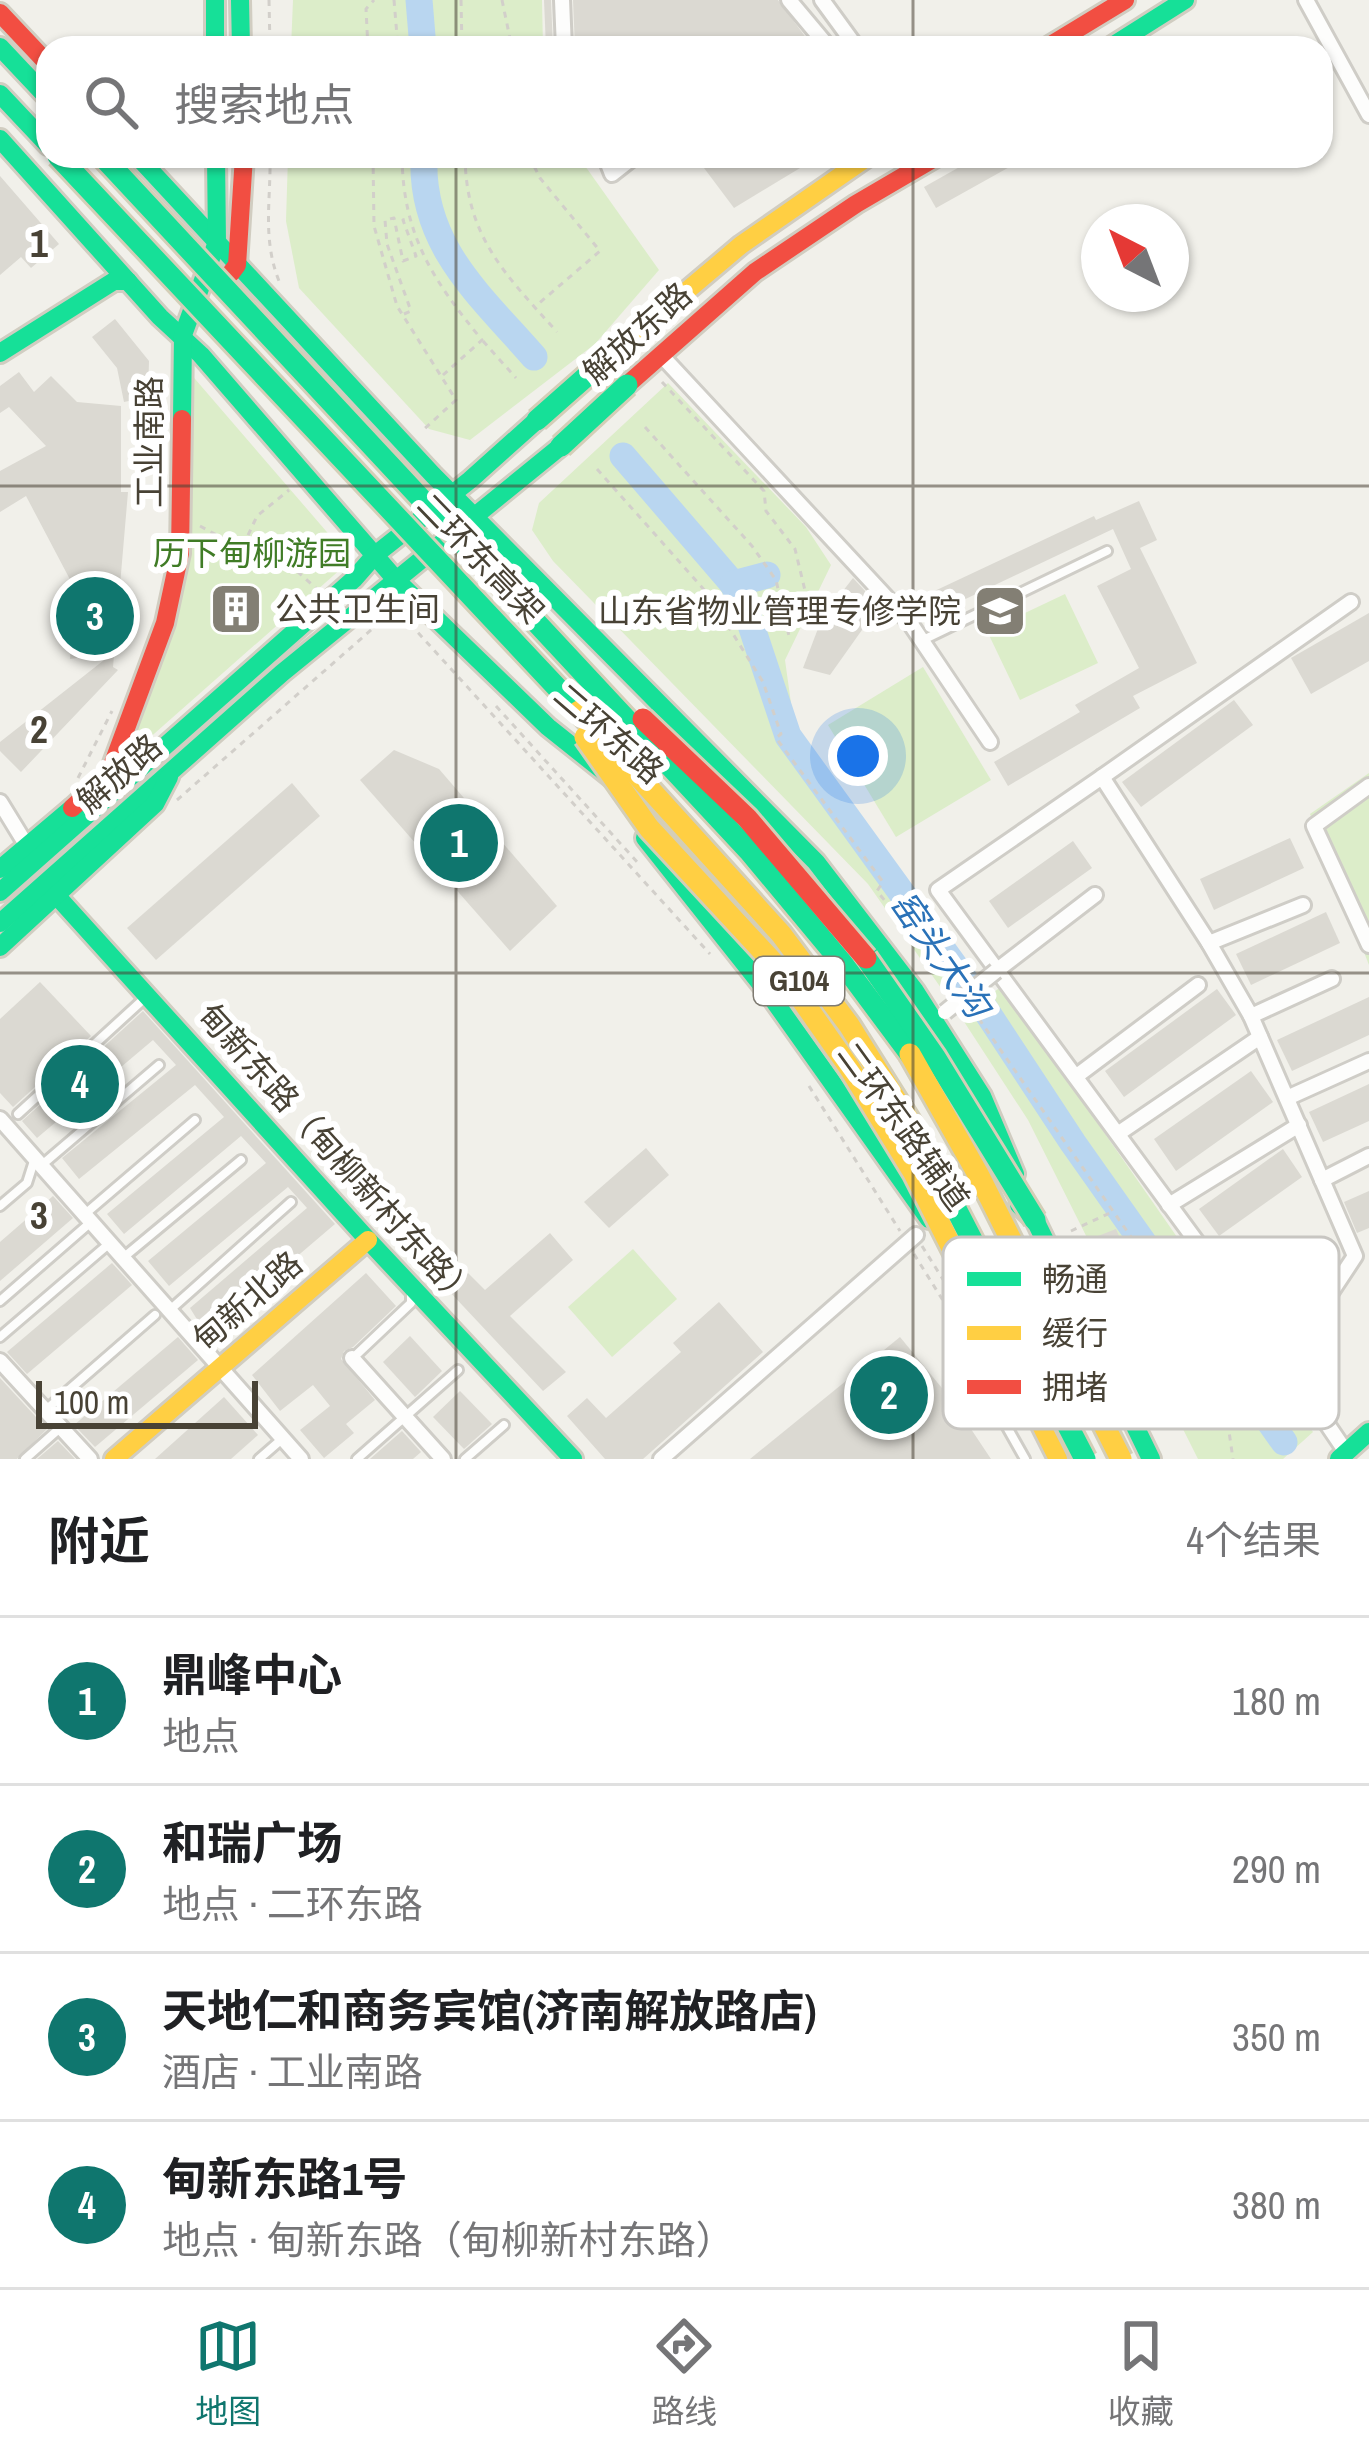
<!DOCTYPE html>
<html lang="zh">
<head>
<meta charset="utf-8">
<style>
  :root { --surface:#fff; --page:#f2f2f2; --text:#202124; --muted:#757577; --line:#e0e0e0; --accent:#0f766e }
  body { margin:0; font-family:"Archivo Narrow","Noto Sans SC",sans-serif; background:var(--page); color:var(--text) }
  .compass { position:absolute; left:1081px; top:204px; width:108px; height:108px; border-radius:50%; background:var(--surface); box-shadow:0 3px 9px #0004; rotate:318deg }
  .scale { position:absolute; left:36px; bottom:30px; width:222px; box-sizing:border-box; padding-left:12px; border:6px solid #484235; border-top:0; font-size:33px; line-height:42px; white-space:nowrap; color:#484235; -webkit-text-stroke:9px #fff; paint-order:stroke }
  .you { position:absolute; left:858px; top:756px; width:42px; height:42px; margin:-30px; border:9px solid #fff; border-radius:50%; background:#1a73e8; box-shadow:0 0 0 18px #1a73e833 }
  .badge { display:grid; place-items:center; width:78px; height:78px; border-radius:50%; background:var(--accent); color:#fff; font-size:39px; font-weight:700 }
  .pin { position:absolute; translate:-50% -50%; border:6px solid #fff; box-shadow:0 3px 12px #0006 }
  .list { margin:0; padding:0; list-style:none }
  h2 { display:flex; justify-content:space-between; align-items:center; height:156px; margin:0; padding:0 48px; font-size:51px }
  h2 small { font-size:39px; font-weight:400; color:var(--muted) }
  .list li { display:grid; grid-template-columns:78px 1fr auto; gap:36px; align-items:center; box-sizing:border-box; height:168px; padding:0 48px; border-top:3px solid var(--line) }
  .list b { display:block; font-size:45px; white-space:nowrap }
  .list p { margin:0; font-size:39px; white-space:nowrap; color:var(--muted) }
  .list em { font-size:39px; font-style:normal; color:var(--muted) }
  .icon { flex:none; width:66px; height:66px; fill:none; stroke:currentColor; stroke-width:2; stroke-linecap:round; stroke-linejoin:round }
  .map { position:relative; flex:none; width:1369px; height:1459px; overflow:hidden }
  .search { position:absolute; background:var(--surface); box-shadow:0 3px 9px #0004; left:36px; right:36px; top:36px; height:132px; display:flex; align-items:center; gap:30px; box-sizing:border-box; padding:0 42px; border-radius:36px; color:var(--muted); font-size:45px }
  .sheet { height:828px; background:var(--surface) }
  nav { display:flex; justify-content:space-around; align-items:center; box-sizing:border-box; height:168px; border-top:3px solid var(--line); background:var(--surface); font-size:33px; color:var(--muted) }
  nav a { display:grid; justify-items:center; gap:6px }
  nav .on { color:var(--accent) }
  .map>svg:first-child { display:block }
  .green { fill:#dcedc9 }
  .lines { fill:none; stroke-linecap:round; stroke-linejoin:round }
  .river { stroke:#b9d6f0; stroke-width:27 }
  .building { fill:#dbd9d2 }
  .lane-casing { stroke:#cfcdc7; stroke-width:14 }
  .street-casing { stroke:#cfcdc7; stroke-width:20 }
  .fast-casing { stroke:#d1cdc1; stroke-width:24 }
  .slow-casing { stroke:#d1cdc1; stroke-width:24 }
  .jam-casing { stroke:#d1cdc1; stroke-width:24 }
  .path { stroke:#d2cfca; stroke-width:3; stroke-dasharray:6 6; stroke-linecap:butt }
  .lane { stroke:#fdfdfc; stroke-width:8 }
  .street { stroke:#fdfdfc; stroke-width:14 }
  .fast { stroke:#16e098; stroke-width:18 }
  .slow { stroke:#ffcf43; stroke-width:18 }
  .jam { stroke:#f24e42; stroke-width:18 }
  .street-bridge-casing { stroke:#cfcdc7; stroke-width:20; stroke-linecap:butt }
  .fast-bridge-casing { stroke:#d4ceb7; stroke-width:27; stroke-linecap:butt }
  .slow-bridge-casing { stroke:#d4ceb7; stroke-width:27; stroke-linecap:butt }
  .jam-bridge-casing { stroke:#d4ceb7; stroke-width:27; stroke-linecap:butt }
  .street-bridge { stroke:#fdfdfc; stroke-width:14 }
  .fast-bridge { stroke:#16e098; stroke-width:21 }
  .slow-bridge { stroke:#ffcf43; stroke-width:21 }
  .jam-bridge { stroke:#f24e42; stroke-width:21 }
  .grid { fill:none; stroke:#484235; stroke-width:3; stroke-opacity:0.55 }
  .labels { text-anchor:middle; stroke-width:12; stroke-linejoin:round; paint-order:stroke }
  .shield { fill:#fff; stroke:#7f7b72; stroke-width:3 }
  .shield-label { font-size:30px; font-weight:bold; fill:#484235 }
  .street-label { font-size:33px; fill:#484235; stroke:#fff }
  .park-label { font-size:33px; fill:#407c26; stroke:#fff }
  .poi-label { font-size:33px; fill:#484235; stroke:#fff; text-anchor:start }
  .water-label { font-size:36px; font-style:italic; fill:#2a72b8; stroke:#fff }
  .key { fill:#fff; stroke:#c8c6c2; stroke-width:3 }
  .key-label { font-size:33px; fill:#484235 }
  .grid-label { font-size:39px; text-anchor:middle; font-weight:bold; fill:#484235; stroke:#fff; stroke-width:12; stroke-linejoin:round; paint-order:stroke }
</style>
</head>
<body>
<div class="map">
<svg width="1369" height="1459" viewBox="0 0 1369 1459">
  <rect width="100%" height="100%" fill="#f1f0ea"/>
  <!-- green -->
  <g class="green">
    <path d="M293,0H542L543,48H291Z"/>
    <path d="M288,156H578L659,270L595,344L470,440L429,429L299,288L286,221Z"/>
    <path d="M183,365L351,560L112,771L168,625Z"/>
    <path d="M668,383L806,527L831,565L785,660L795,732L782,741L967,972L941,988L868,884L553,561L532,530L539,503Z"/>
    <path d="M1065,594L1098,663L1020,700L987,631Z"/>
    <path d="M923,667L991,780L896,837L828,725Z"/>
    <path d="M1369,773V965L1310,814Z"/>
    <path d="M1002,986L1313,1432L1283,1459H1198L1028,1120L961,1017Z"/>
    <path d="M633,1249L677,1299L612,1357L568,1307Z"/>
  </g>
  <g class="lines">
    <!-- river -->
    <g class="river">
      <path d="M419,0L423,48"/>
      <path d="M424,156C420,245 479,294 534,357"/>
      <path d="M623,456L733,584L746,610L788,736L977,997L1073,1143L1284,1442"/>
      <path d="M733,584L767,575"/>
    </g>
  </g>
  <!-- building -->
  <g class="building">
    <path d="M544,0H551L553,48H546Z"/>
    <path d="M573,0H778L810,43L809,48H575Z"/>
    <path d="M695,156H820L734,208Z"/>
    <path d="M979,156H1029L936,208L924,187Z"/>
    <path d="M0,176L59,244L31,268L21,257L0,275Z"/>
    <path d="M115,319L149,361L148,397L124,402L117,368L92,337Z"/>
    <path d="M19,372L34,392L51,376L77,402L121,406V492H128L113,667L118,670L21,772L0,751V742L113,653L70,659L75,589L26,496L0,512V471L46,446L9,407L0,413V386Z"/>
    <path d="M1139,501L1157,540L1140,548L1197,663L1133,696L1140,708L1008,786L994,762L1080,712L1075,705L1139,668L1097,586L1131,569L1113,529L934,614L926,595L1094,516L1096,520Z"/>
    <path d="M853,578L879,606L830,675L803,668L822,618Z"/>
    <path d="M231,596L251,605L234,620L221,605Z"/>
    <path d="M1369,613V661L1311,694L1291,658Z"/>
    <path d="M1234,700L1253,725L1141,807L1122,782Z"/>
    <path d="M394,750L439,769L557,906L510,951L360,780Z"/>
    <path d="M292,783L320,816L156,960L127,928Z"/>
    <path d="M1290,838L1304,868L1214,910L1200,879Z"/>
    <path d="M1073,841L1092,868L1008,928L989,901Z"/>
    <path d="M1326,912L1340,943L1251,985L1236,954Z"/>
    <path d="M40,982L91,1036L13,1107L0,1093V1019Z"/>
    <path d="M1217,989L1236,1015L1124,1097L1105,1071Z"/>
    <path d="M1369,997V1035L1292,1071L1277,1040Z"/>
    <path d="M143,1011L335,1224L206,1334L190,1308L307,1208L288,1187L169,1286L148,1261L266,1163L241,1136L124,1234L107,1214L224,1117L195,1085L79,1179L62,1158L176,1065L153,1040L37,1138L22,1121Z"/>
    <path d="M1251,1071L1273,1102L1176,1171L1154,1139Z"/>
    <path d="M1369,1084V1121L1323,1142L1309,1112Z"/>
    <path d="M646,1148L669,1175L609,1228L584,1202Z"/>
    <path d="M1283,1149L1302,1177L1219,1236L1199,1209Z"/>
    <path d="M1369,1191V1228L1357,1233L1344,1202Z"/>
    <path d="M53,1196L73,1218L0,1281V1242Z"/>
    <path d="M1116,1229L1127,1254L1109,1261L1098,1236Z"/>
    <path d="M550,1233L573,1260L510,1316L566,1372L543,1391L448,1290L468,1273L485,1290Z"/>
    <path d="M112,1263L132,1285L27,1374L7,1352Z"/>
    <path d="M366,1273L396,1306L353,1347L344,1351L341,1359L375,1400L346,1424L354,1433L324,1458L300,1430L330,1406L313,1385L280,1411L252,1375Z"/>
    <path d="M719,1302L763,1352L643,1459H605L567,1416L587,1398L606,1418L681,1352L673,1343Z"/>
    <path d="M410,1336L442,1371L415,1397L383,1362Z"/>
    <path d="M178,1337L198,1360L95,1447L74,1425Z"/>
    <path d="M900,1337L951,1399L991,1459H750Z"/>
    <path d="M0,1378L47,1429L17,1459H0Z"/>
    <path d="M460,1391L492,1424L464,1449L433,1417Z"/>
    <path d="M224,1397L258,1435L231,1459H155Z"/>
    <path d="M402,1431L421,1452L413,1459H370Z"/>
    <path d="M58,1441L75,1459H37Z"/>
  </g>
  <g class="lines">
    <!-- lane casing -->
    <g class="lane-casing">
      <g id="lane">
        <path d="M923,640L1107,551"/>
        <path d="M18,1114L146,997"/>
        <path d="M43,1164L159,1065"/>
        <path d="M0,1206L27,1183L34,1161"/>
        <path d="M85,1214L195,1120"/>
        <path d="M124,1257L241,1160"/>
        <path d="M0,1301L91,1222"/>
        <path d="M171,1309L291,1202"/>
        <path d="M0,1337L111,1242"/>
        <path d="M354,1357L411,1303V1289"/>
        <path d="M1017,1390L1003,1420L1025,1459"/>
        <path d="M47,1409L155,1315"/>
        <path d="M25,1459L60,1428"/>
        <path d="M259,1459L282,1439"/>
        <path d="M357,1459L458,1370"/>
        <path d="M465,1459L504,1425"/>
      </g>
    </g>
    <!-- street casing -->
    <g class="street-casing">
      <g id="street">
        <path d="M562,0L564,48"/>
        <path d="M789,0L825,43L820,48"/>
        <path d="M822,0L857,48"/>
        <path d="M1306,0L1369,115"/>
        <path d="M605,156L612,174L635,156"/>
        <path d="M661,355L910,623L990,742"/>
        <path d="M1102,777L1351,602"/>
        <path d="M1369,786L1314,826L1369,945"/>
        <path d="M0,802L27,846"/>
        <path d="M1209,943L1303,905"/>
        <path d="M996,971L1095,895"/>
        <path d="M1251,1016L1332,979"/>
        <path d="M1078,1075L1198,985"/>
        <path d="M1287,1098L1369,1061"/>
        <path d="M0,1119L301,1459"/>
        <path d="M1122,1131L1260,1037"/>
        <path d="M1322,1180L1369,1156"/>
        <path d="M1169,1205L1299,1125"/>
        <path d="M352,1358L443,1459"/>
        <path d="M0,1361L90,1459"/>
        <path d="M1285,1362L1355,1256L1251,1016L1209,943L1102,777L938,890L1285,1362L1346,1452"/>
        <path d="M661,1459L916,1235"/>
      </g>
    </g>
    <!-- fast casing -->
    <g class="fast-casing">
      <g id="fast">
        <path d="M215,0V48"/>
        <path d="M240,0L241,48"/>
        <path d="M0,47L48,98"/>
        <path d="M1109,48L1185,0"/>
        <path d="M0,94L48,145"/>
        <path d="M0,139L160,317L201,355L397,581L548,727L612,778"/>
        <path d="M137,156L433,475L816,862L915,991L982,1096L1015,1174"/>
        <path d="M0,353L114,281H128"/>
        <path d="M182,419L183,335L217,242L216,156"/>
        <path d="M645,838L772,998L929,1219"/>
        <path d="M0,869L72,808"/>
        <path d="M0,892L354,579L375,555L470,480L537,420"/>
        <path d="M55,894L368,1240L573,1459"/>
        <path d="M0,923L282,673L561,446"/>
        <path d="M0,947L155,804L169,777"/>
        <path d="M1019,1205L1035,1220L1151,1459"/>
        <path d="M1339,1459L1369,1432"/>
      </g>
    </g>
    <!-- slow casing -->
    <g class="slow-casing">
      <g id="slow">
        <path d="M606,359L741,245L869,156"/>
        <path d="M956,1240V1256L1058,1459"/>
        <path d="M114,1459L368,1240"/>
      </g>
    </g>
    <!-- jam casing -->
    <g class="jam-casing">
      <g id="jam">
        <path d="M0,13L48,64"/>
        <path d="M1046,48L1125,0"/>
        <path d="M231,273L237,265L244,156"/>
        <path d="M627,385L755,272L856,204L938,156"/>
        <path d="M72,808L109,774L165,623L180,553L182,419"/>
      </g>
    </g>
    <!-- path -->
    <g class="path">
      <path d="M269,0L270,48"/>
      <path d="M394,0L398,48"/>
      <path d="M461,0L462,48"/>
      <path d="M502,0L512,48"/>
      <path d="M368,48L366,9L374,0"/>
      <path d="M270,156C271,200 262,238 279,281"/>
      <path d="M373,156L374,226L397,306L456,400L422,431"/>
      <path d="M402,156C403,236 433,280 482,340L443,375"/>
      <path d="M465,156C466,237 505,274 557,332"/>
      <path d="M529,156L540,178L600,251L537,305"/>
      <path d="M404,314L411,311L387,244L385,220L394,218L403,261L416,256L403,220L407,219"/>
      <path d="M483,341L516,378"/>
      <path d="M662,382L764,491L766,511L795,549L814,628"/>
      <path d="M645,427L752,546L776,580L789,636"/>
      <path d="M597,469L708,594L763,682L781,734L776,738L883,882L877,891L955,987"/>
      <path d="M200,526L237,546L290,565L317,589"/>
      <path d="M243,546L257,516L289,490"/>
      <path d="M402,615L710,954"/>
      <path d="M496,706L639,864"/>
      <path d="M78,778L112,711"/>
      <path d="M177,800L395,609"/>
      <path d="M972,1009L1219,1363L1233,1459"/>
      <path d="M809,1086L900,1231"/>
      <path d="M1071,1231L1112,1212"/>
      <path d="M922,1246L949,1289"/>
      <path d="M1137,1247L1150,1321L1166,1356L1224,1392"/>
      <path d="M914,1254L995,1384L997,1408"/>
      <path d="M922,1387L925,1392"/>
      <path d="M902,1391L913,1403"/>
      <path d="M918,1398L920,1393"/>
    </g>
    <!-- lane -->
    <use href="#lane" class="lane"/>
    <!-- street -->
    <use href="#street" class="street"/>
    <!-- fast -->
    <use href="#fast" class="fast"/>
    <!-- slow -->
    <use href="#slow" class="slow"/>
    <!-- jam -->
    <use href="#jam" class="jam"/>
    <!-- street-bridge casing -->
    <g class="street-bridge-casing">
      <path id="street-bridge" d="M945,1012L996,971"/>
    </g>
    <!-- fast-bridge casing -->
    <g class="fast-bridge-casing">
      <g id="fast-bridge">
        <path d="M58,156L579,711"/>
        <path d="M102,156L749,851L843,964L910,1054"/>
        <path d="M537,420L606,359"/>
        <path d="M561,446L627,385"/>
        <path d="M866,958L935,1057L1035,1220"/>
        <path d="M918,1135L1085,1459"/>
      </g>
    </g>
    <!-- slow-bridge casing -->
    <g class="slow-bridge-casing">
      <g id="slow-bridge">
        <path d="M579,711L781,934L849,1025L918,1135"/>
        <path d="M585,737L649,828L783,973L849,1067L914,1173L956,1256"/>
        <path d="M910,1054L979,1176L1121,1459"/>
      </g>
    </g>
    <!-- jam-bridge casing -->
    <g class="jam-bridge-casing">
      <path id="jam-bridge" d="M643,719L747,818L866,958"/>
    </g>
    <!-- street-bridge -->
    <use href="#street-bridge" class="street-bridge"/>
    <!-- fast-bridge -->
    <use href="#fast-bridge" class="fast-bridge"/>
    <!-- slow-bridge -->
    <use href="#slow-bridge" class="slow-bridge"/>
    <!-- jam-bridge -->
    <use href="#jam-bridge" class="jam-bridge"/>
  </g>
  <!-- grid -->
  <path class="grid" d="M456,0V48M913,0V48M456,156V1459M913,156V1459M0,486H1369M0,973H1369"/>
  <!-- icons -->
  <defs>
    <g id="building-square" transform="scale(2.7)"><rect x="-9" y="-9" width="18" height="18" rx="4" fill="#837f74" stroke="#fff"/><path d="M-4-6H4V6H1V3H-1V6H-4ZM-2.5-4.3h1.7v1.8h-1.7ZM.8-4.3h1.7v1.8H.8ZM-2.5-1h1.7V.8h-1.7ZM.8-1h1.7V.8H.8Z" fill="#fff"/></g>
    <g id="school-square" transform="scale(2.7)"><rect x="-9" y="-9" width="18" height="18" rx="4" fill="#837f74" stroke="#fff"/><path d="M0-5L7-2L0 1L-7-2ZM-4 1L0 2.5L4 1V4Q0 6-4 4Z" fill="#fff"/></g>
  </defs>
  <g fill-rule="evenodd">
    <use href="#building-square" x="236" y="609"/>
    <use href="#school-square" x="1000" y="611"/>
  </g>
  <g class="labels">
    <!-- shield labels -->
    <rect class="shield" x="754" y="957" width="90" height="48" rx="9"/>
    <g class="shield-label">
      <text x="799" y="991">G104</text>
    </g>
    <!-- street labels -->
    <g class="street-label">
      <text transform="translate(637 333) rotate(-42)" y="12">解放东路</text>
      <text transform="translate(149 442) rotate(-90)" y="12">工业南路</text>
      <text transform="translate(481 558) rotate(46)" y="12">二环东高架</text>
      <text transform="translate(609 733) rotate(41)" y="12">二环东路</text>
      <text transform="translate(119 773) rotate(-41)" y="12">解放路</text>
      <text transform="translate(904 1126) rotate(54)" y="12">二环东路辅道</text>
      <text transform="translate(337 1155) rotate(48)" y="12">甸新东路（甸柳新村东路）</text>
      <text transform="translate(247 1301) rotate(-41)" y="12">甸新北路</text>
    </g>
    <!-- park labels -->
    <g class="park-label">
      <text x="252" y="565">历下甸柳游园</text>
    </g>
    <!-- poi labels -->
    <g class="poi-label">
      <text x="275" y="621">公共卫生间</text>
      <text x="961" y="623" text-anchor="end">山东省物业管理专修学院</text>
    </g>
    <!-- water labels -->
    <g class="water-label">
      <text transform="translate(941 954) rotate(55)" y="13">窑头大沟</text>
    </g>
  </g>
  <!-- legend -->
  <rect x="943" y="1237" width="396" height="192" rx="18" class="key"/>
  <rect x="967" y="1272" width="54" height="14" fill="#16e098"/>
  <rect x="967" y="1326" width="54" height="14" fill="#ffcf43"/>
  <rect x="967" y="1380" width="54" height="14" fill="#f24e42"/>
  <g class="key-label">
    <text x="1042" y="1291">畅通</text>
    <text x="1042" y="1345">缓行</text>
    <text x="1042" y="1399">拥堵</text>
  </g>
  <g class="grid-label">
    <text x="39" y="257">1</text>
    <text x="39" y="743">2</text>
    <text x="39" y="1229">3</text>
  </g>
</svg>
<svg class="compass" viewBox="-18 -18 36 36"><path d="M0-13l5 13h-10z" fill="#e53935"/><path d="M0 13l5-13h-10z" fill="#757577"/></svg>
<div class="scale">100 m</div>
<div class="you"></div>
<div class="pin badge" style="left:459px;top:843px">1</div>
<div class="pin badge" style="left:889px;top:1395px">2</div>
<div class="pin badge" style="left:95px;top:616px">3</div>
<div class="pin badge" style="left:80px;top:1084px">4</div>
<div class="search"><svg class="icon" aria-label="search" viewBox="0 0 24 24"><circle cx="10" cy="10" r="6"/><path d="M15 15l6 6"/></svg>搜索地点</div>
</div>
<section class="sheet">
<h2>附近<small>4个结果</small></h2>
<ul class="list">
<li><span class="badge">1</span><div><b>鼎峰中心</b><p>地点</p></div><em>180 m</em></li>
<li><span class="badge">2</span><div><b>和瑞广场</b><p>地点 · 二环东路</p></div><em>290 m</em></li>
<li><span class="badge">3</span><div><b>天地仁和商务宾馆(济南解放路店)</b><p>酒店 · 工业南路</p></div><em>350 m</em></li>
<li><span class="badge">4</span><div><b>甸新东路1号</b><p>地点 · 甸新东路（甸柳新村东路）</p></div><em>380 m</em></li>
</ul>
</section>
<nav>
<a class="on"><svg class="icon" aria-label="map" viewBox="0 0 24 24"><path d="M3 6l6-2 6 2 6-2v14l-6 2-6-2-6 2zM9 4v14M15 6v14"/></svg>地图</a>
<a><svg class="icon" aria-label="directions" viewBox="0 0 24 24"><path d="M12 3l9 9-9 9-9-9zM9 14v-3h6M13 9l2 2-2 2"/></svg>路线</a>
<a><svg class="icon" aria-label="saved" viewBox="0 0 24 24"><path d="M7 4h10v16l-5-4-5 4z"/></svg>收藏</a>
</nav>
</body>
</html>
